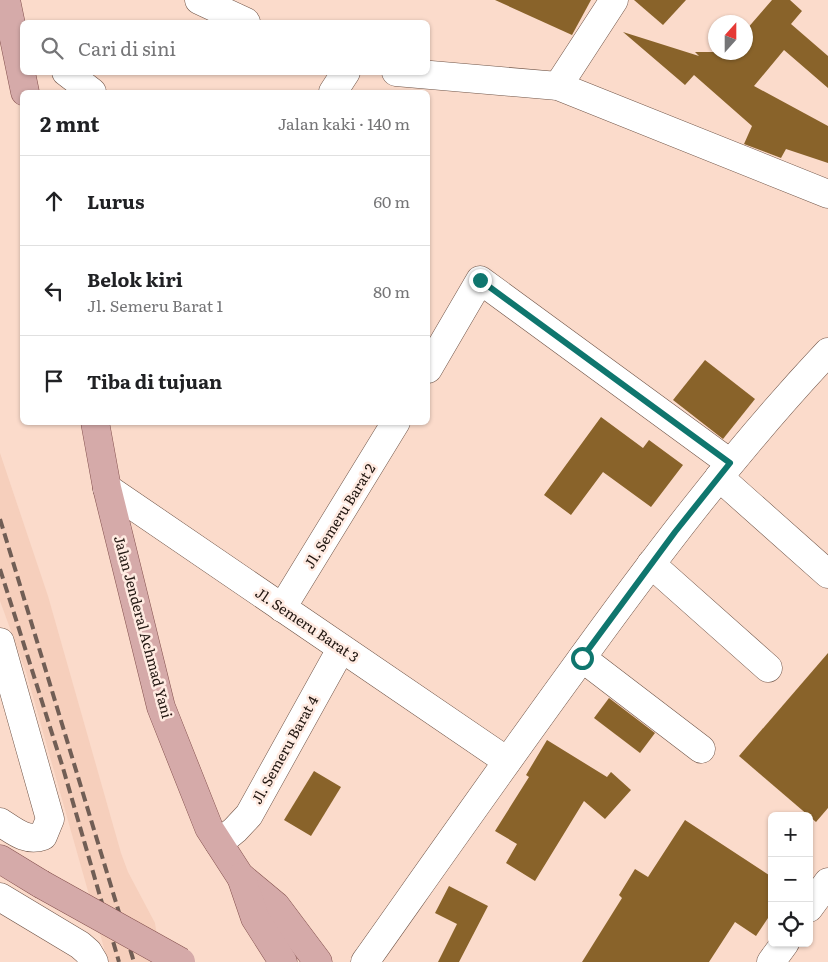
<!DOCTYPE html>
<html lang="id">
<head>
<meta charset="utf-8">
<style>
  :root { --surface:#fff; --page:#f2f2f2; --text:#202124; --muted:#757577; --line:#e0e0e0 }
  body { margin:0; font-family:Literata,serif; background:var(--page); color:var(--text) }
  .controls { position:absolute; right:15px; bottom:15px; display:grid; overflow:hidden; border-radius:8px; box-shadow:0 1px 4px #0004 }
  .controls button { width:45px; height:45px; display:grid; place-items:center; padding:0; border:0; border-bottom:1px solid var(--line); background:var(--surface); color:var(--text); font:25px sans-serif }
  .compass { position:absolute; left:708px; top:15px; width:45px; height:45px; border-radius:50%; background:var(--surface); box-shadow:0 1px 4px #0004; rotate:21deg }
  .stop { position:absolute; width:15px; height:15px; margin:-11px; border:4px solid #0f766e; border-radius:50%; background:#fff }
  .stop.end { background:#0f766e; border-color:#fff; box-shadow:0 1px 5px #0008 }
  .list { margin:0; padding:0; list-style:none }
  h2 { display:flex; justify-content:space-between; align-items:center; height:65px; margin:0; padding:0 20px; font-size:21px }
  h2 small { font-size:16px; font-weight:400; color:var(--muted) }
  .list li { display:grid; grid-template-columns:32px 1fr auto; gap:15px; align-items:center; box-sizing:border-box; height:90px; padding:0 20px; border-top:1px solid var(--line) }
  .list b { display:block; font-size:19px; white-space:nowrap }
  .list p { margin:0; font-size:16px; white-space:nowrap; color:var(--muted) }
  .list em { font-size:16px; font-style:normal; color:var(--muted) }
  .icon { flex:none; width:28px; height:28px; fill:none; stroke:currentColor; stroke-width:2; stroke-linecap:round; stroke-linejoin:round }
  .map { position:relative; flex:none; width:828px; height:962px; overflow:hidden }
  .search { position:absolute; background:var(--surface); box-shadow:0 1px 4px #0004; left:20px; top:20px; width:410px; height:55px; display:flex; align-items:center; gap:12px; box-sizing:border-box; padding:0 18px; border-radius:8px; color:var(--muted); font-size:19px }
  .panel { position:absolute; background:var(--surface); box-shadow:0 1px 4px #0004; left:20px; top:90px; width:410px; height:335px; border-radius:8px }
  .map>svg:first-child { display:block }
  .built { fill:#f6cfbc }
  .building { fill:#89632a }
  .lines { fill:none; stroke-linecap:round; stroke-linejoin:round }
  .minor-casing { stroke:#705548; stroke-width:29 }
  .major-casing { stroke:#84514e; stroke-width:29 }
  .minor { stroke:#fff; stroke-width:28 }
  .major { stroke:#d5aaa9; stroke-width:28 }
  .rail { stroke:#715e55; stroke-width:4; stroke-dasharray:10 5; stroke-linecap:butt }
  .major-bridge-casing { stroke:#84514e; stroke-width:29; stroke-linecap:butt }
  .major-bridge { stroke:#d5aaa9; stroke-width:28 }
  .route { stroke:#0f766e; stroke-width:6 }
  .labels { text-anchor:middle; stroke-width:5; stroke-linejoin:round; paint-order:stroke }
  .street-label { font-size:14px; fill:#211610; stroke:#ffebe2 }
</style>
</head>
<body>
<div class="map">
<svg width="828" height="962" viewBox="0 0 828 962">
  <rect width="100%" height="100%" fill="#fbdbcb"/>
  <!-- built -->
  <path class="built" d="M0,453L48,596L121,853L128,872L155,923L161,962H108L26,672L0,601Z"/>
  <!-- building -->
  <g class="building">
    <path d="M495,0H591L572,35Z"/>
    <path d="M634,0H686L663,25Z"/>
    <path d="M772,0H790L802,11L791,24L828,56V88L784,50L754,86L828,126V163L786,149L781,158L744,144L752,126L694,75L685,85L623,32L699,56L695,52H746V30Z"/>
    <path d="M705,360L755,399L723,439L673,400Z"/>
    <path d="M601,417L643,448L649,440L683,465L651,507L603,472L571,515L544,495Z"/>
    <path d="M828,653V808L816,822L739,756Z"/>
    <path d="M609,698L655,733L640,753L594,718Z"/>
    <path d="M547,740L607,777L611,772L631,790L605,819L584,801L535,881L506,863L517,844L495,831L529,777L526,775Z"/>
    <path d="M314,771L341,787L311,836L284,820Z"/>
    <path d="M685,820L772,877V912L756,936L735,922L709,962H582L622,898L619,895L635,869L648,877Z"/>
    <path d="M449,886L488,906L459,962H438L457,924L435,913Z"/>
  </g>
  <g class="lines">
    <!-- minor casing -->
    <g class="minor-casing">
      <g id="minor">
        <path d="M199,0L246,22"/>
        <path d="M66,72L92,92"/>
        <path d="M396,72L558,86L828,194"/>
        <path d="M558,86L614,0"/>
        <path d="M333,92L346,72"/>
        <path d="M428,369L480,280L730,463"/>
        <path d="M719,477L828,574"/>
        <path d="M107,488L507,761"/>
        <path d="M651,564L768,668"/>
        <path d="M282,608L396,422"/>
        <path d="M0,642L50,819L43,836C26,842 14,831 0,822"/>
        <path d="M582,658L701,749"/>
        <path d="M219,843L235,830L249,815L341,649"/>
        <path d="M0,897L80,945L88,952L94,962"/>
        <path d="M809,908L828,882"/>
        <path d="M365,962C433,866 501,769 571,673C651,562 734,452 828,352"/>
        <path d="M771,962L785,943"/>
      </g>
    </g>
    <!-- major casing -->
    <g class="major-casing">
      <g id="major">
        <path d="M6,0L25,92"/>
        <path d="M95,422L107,488L161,707L209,828L240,876L276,906L318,962"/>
        <path d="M0,859L41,884"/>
        <path d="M241,877L255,918L283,962"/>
      </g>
    </g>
    <!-- minor -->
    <use href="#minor" class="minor"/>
    <!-- major -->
    <use href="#major" class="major"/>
    <!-- rail -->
    <g class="rail">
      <path d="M0,519L134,962"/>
      <path d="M0,569L63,768L119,962"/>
    </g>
    <!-- major-bridge casing -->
    <g class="major-bridge-casing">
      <path id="major-bridge" d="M41,884L181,962"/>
    </g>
    <!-- major-bridge -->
    <use href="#major-bridge" class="major-bridge"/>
  </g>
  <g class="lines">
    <!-- route -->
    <path class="route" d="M480,280L730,463L675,532L582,658"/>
  </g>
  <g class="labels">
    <!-- street labels -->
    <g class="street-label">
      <text transform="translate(340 516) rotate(-58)" y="5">Jl. Semeru Barat 2</text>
      <text transform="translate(307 625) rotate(34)" y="5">Jl. Semeru Barat 3</text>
      <text transform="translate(143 627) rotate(75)" y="5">Jalan Jenderal Achmad Yani</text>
      <text transform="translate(285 750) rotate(-61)" y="5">Jl. Semeru Barat 4</text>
    </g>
  </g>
</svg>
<div class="controls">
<button>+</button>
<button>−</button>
<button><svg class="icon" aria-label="locate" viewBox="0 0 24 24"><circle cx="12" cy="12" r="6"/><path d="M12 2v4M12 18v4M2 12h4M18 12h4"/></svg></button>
</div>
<svg class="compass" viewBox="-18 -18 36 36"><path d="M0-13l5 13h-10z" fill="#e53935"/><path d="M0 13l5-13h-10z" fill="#757577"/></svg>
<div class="stop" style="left:582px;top:658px"></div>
<div class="stop end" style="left:480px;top:280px"></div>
<div class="search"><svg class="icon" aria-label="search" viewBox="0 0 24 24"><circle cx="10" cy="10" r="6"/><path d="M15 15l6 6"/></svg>Cari di sini</div>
<section class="panel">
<h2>2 mnt<small>Jalan kaki · 140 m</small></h2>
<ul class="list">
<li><svg class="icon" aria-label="ahead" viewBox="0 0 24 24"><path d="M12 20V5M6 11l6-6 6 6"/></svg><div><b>Lurus</b></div><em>60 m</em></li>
<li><svg class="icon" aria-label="left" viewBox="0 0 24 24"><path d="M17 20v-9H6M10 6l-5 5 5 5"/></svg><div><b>Belok kiri</b><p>Jl. Semeru Barat 1</p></div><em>80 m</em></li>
<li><svg class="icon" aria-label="arrive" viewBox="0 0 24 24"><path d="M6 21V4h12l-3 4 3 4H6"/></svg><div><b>Tiba di tujuan</b></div></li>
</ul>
</section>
</div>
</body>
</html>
